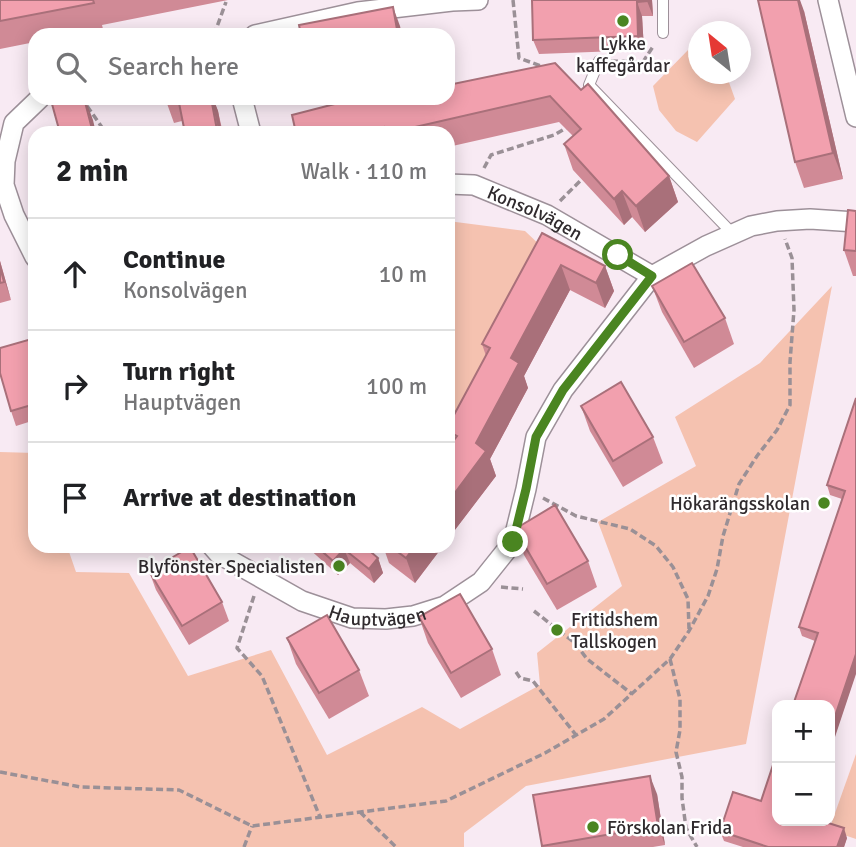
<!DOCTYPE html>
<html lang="en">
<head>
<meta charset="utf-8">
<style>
  :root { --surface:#fff; --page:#f2f2f2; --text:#202124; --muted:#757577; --line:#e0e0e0 }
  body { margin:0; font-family:Signika,sans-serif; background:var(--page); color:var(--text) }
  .controls { position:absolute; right:21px; bottom:21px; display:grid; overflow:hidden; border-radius:14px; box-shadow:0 4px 18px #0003 }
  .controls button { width:63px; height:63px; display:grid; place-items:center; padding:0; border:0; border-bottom:2px solid var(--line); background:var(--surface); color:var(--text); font:35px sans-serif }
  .compass { position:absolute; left:688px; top:21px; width:63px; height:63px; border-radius:50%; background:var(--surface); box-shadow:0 4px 18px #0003; rotate:330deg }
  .stop { position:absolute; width:21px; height:21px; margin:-16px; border:5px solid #4a8521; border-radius:50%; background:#fff }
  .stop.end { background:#4a8521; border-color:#fff; box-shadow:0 2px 7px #0008 }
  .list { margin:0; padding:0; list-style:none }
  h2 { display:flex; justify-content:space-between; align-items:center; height:91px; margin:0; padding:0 28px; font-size:30px }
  h2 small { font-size:23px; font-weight:400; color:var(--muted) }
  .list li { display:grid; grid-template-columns:46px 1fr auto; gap:21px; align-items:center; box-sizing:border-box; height:112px; padding:0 28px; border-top:2px solid var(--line) }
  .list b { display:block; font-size:26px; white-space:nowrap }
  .list p { margin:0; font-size:23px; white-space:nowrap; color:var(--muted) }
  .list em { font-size:23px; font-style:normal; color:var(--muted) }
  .icon { flex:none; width:38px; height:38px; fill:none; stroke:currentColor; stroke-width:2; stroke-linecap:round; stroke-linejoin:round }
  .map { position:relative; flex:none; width:856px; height:847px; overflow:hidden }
  .search { position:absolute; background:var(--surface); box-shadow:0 4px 18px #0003; left:28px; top:28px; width:427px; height:77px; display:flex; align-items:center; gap:18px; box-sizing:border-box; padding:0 24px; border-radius:21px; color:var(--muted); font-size:26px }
  .panel { position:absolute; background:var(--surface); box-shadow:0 4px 18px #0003; left:28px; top:126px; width:427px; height:427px; border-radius:21px }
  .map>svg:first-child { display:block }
  .green { fill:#f5c2b0 }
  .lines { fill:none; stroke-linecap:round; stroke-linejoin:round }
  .lane-casing { stroke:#9d9099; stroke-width:12 }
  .street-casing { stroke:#9d9099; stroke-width:22 }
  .path { stroke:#9a9096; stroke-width:3.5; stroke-dasharray:7 3.5; stroke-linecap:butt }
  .lane { stroke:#fff; stroke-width:10 }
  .street { stroke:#fff; stroke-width:19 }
  .wall { fill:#d08a96 }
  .shaded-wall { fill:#a9707a }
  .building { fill:#f2a0ae; stroke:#a9707a; stroke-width:2 }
  .route { stroke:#4a8521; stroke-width:9 }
  .poi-dot { fill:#4a8521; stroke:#fff; stroke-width:2.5 }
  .labels { text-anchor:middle; stroke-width:5; stroke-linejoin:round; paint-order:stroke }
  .poi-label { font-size:19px; fill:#302b2e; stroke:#fff; text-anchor:end }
  .street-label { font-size:19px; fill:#302b2e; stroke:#fff }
</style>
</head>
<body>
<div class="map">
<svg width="856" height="847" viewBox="0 0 856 847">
  <rect width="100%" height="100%" fill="#f8eaf3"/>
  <!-- green -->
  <g class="green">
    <path d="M698,41V74H726L735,99L697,142L676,131L659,110L653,86L689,49Z"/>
    <path d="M448,221L525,231L543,248L448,427Z"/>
    <path d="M832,286L746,744L526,786L464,833V847H0V452L35,453V546H67L76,572L129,573L188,676L271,650L327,755L422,707L460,729L540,685L537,653L622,586L598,522L696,466L675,417L760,363Z"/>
    <path d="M856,754V839L829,830Z"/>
  </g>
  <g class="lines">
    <!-- lane casing -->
    <g class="lane-casing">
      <g id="lane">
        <path d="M663,0V33"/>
        <path d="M599,61L589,85L733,234"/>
      </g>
    </g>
    <!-- street casing -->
    <g class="street-casing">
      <g id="street">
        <path d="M828,0L856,117"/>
        <path d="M255,35L358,12L452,1L478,0"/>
        <path d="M242,98L251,133"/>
        <path id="s1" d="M448,184L474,185L547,215L652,276"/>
        <path d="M35,257L14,215L4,185L5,161L14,123L40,98"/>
        <path id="s2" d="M212,546L219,554L302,601L352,618L386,619L413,616L445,606L481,582L513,542L526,489L536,437L563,390L652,276L706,246L751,226L777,221L810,219L856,222"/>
      </g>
    </g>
    <!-- path -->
    <g class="path">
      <path d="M513,0L519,58L541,66"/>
      <path d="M214,35L226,2"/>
      <path d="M611,61L643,62L654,45"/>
      <path d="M87,106L106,133"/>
      <path d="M484,168L491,155L554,135L566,128"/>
      <path d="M560,201L582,179"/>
      <path d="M543,498L576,516L630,529L656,546L673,567L688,599L689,629"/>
      <path d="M501,587L523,589"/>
      <path d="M254,596L237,648L262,676L320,817"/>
      <path d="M534,611L575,643L587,659L632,694"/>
      <path d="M670,659L680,699V730L676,752L682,777V798L686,828L697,847"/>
      <path d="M516,672L520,678L533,681L576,735"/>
      <path d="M0,772L81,787L179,790L252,826L446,801L545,753L604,719L670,659L689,631L708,596L717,569L723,536L739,484L757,456L777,430L790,405V362L794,310L792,258L785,239"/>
      <path d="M360,812L396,847"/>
      <path d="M244,847L252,826"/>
    </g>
    <!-- lane -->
    <use href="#lane" class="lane"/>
    <!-- street -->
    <use href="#street" class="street"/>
  </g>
  <!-- wall -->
  <g class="wall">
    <path d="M0,0H228L102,25L103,29L71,35H35V42L0,49Z"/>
    <path d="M532,0H652L653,16H642L644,50L539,54L533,40Z"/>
    <path d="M804,11L843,179L804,188L795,162Z"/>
    <path d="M581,90L669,176L678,202L645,232L632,217L624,225L573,170L564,144L573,136L559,122L448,147V133H296L358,98H380V100Z"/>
    <path d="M165,98H213L218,111L222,129L231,128L233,133H185L182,121L174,123Z"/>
    <path d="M856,211V276H853L844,250Z"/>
    <path d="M542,233L605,266L614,291L605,308L570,290L524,376L528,388L490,459L496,476L448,539V448L451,444L448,436V426L486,356L482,344Z"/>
    <path d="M0,261L11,300L0,303Z"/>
    <path d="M652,286L725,318L734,344L694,368L662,312Z"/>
    <path d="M35,338V420L16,426L11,411Z"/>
    <path d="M856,398V674L815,641L802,636L799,627L842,499L830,495L827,485Z"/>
    <path d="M581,406L653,437L663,463L623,487L590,431Z"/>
    <path d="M515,529L588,561L597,587L557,610L524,555Z"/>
    <path d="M306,546H364L378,558L383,573L374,583L350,563L338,575Z"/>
    <path d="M383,546H443L415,583L389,563Z"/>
    <path d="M149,571L222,602L229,621L189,645L156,590Z"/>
    <path d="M419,617L492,649L501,675L461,698L428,643Z"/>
    <path d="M287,638L359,670L369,696L329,719L296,664Z"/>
    <path d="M657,794L665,845L653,847H542L533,795Z"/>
    <path d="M761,801L777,821L847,838L844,847H743L724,841L720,831Z"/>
  </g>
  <!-- shaded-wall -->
  <g class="shaded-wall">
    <path d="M647,0H652L653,16L647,1Z"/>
    <path d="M798,0H800L804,11L843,179L833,153Z"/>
    <path d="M637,2L642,16L644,50L638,36Z"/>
    <path d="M393,7L400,26L402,35H398Z"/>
    <path d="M85,98L93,120L96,133H93Z"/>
    <path d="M211,98H213L218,111L222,133H219Z"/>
    <path d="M669,176L678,202L645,232L636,206Z"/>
    <path d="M622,191L632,217L624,225L614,199Z"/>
    <path d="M0,261L11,300L0,267Z"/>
    <path d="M561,265L570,290L524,376L528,388L490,459L496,476L448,539V502L476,443L511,358Z"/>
    <path d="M605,266L614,291L605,308L596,283Z"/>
    <path d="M415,546H443L415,583L406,558Z"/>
    <path d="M344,549L350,563L338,575L333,561Z"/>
    <path d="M378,558L383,573L374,583L369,569Z"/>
    <path d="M856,654V674L830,752V731Z"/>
    <path d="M650,776L657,794L665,845L658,826Z"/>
    <path d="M844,828L847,838L844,847H837Z"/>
  </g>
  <!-- building -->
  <g class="building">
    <path d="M0,0H93L94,3L0,21Z"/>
    <path d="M532,0H647V1L637,2L638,36L533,40Z"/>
    <path d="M758,0H798L833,153L795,162Z"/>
    <path d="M393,7L398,35H301L299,25Z"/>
    <path d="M555,63L581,90L588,84L669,176L636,206L622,191L614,199L564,144L581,129L550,96L389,133H387L384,127L359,133H296L292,115L358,98H379V100L389,98H448V85Z"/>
    <path d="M76,98H84L93,133H60L52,104Z"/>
    <path d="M178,98H211L217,130L231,128L232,133H185Z"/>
    <path d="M848,210L856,211V251L844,250Z"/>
    <path d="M542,233L605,266L596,283L561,265L511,358L519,363L476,443L486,451L448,502V448L457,436L448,431V426L490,348L482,344Z"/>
    <path d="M692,263L725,318L684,342L652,286Z"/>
    <path d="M0,267L4,282L0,283Z"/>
    <path d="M35,338V404L11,411L0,373V348Z"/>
    <path d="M621,382L653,437L613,461L581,406Z"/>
    <path d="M856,398V654L830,731V705H793L818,633L799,627L845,491L827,485Z"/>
    <path d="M555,505L588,561L547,584L515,529Z"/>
    <path d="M316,546H364L378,558L369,569L344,549L333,561Z"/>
    <path d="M390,546H415L406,558Z"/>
    <path d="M190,547L222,602L182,626L149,571Z"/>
    <path d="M460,594L492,649L451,673L419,617Z"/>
    <path d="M327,615L359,670L319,693L287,638Z"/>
    <path d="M777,753V821H822L844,828L837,847H768L720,831L733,792L761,801Z"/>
    <path d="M650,776L658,826L542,846L533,795Z"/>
  </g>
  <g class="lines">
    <!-- route -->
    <path class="route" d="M513,542L526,489L536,437L563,390L652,276L618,255"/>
  </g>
  <!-- markers -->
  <g class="poi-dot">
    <circle cx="623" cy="21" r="7"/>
    <circle cx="824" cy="503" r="7"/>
    <circle cx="339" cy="566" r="7"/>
    <circle cx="557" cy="630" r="7"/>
    <circle cx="593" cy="827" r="7"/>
  </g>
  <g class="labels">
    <!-- poi labels -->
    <g class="poi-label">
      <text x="623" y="50" text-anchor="middle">Lykke<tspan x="623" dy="22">kaffegårdar</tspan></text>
      <text x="810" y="510">Hökarängsskolan</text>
      <text x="325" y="573">Blyfönster Specialisten</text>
      <text x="571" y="626" text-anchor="start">Fritidshem<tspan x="571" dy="22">Tallskogen</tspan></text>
      <text x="607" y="834" text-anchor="start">Förskolan Frida</text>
    </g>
    <!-- street labels -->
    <g class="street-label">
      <text dy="7" stroke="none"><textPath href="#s1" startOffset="93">Konsolvägen</textPath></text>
      <text dy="7" stroke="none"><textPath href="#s2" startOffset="184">Hauptvägen</textPath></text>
    </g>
  </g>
</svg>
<div class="controls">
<button>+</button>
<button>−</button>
</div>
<svg class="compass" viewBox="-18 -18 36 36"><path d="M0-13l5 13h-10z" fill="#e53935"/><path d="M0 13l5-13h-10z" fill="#757577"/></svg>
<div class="stop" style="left:618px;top:255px"></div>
<div class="stop end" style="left:513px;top:542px"></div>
<div class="search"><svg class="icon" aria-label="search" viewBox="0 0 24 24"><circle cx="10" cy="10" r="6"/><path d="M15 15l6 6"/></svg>Search here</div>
<section class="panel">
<h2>2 min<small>Walk · 110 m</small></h2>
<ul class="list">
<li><svg class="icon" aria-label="ahead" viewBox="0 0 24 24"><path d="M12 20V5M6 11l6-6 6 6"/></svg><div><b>Continue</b><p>Konsolvägen</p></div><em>10 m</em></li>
<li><svg class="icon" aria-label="right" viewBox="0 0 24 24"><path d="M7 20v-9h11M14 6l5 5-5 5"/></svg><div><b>Turn right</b><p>Hauptvägen</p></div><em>100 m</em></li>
<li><svg class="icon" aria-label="arrive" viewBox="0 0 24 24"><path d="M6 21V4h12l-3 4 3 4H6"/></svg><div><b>Arrive at destination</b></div></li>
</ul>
</section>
</div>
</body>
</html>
